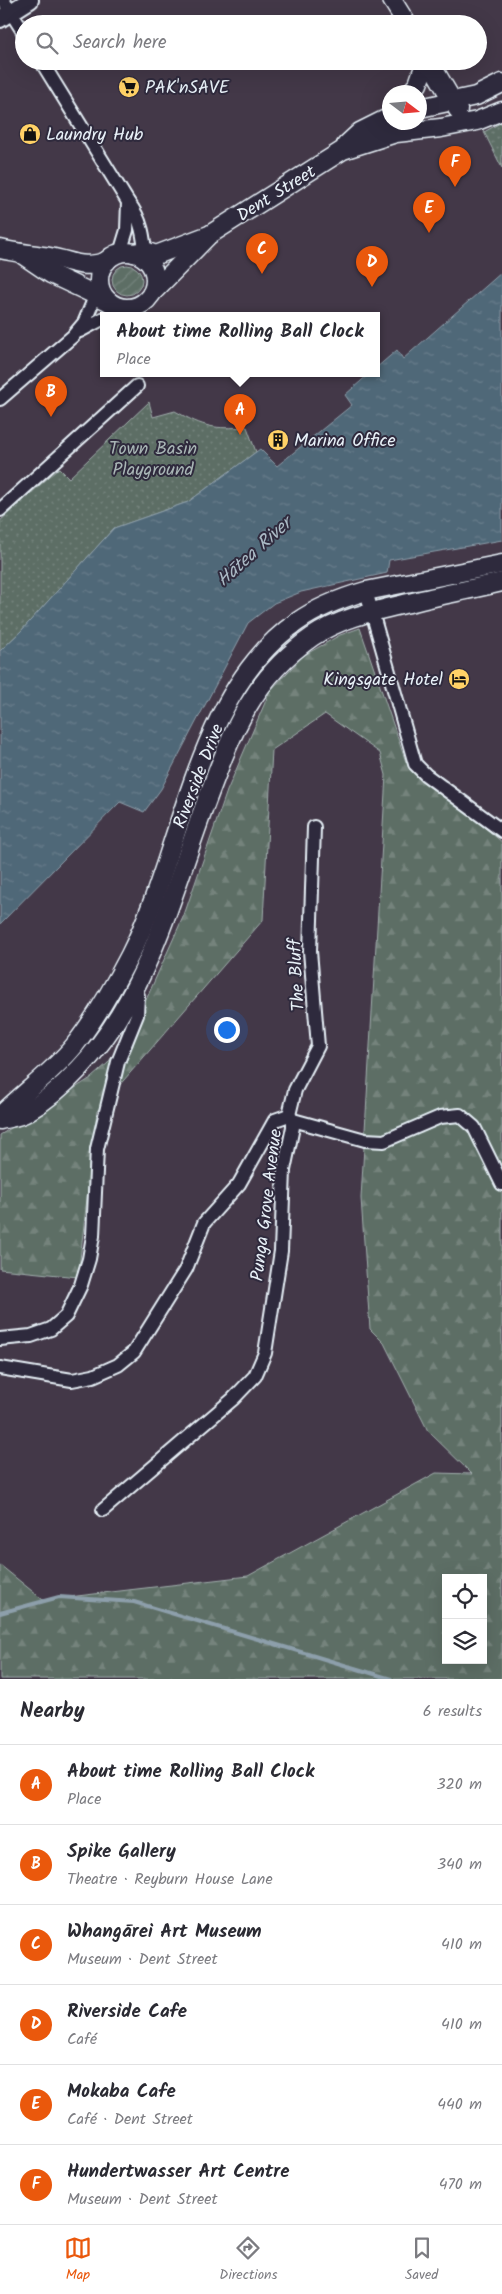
<!DOCTYPE html>
<html lang="en">
<head>
<meta charset="utf-8">
<style>
  :root { --surface:#fff; --page:#f2f2f3; --text:#2b2b33; --muted:#7c7c81; --line:#e1e1e2; --accent:#ea580c }
  body { margin:0; font-family:Kalam,sans-serif; background:var(--page); color:var(--text) }
  .controls { position:absolute; right:15px; bottom:15px; display:grid; overflow:hidden; border-radius:0px; box-shadow:0 5px 20px #0002 }
  .controls button { width:45px; height:45px; display:grid; place-items:center; padding:0; border:0; border-bottom:1px solid var(--line); background:var(--surface); color:var(--text); font:25px sans-serif }
  .compass { position:absolute; left:382px; top:85px; width:45px; height:45px; border-radius:50%; background:var(--surface); box-shadow:0 5px 20px #0002; rotate:106deg }
  .you { position:absolute; left:226px; top:1029px; width:18px; height:18px; margin:-12px; border:4px solid #fff; border-radius:50%; background:#1a73e8; box-shadow:0 0 0 8px #1a73e833 }
  .badge { display:grid; place-items:center; width:32px; height:32px; border-radius:50%; background:var(--accent); color:#fff; font-size:16px; font-weight:700 }
  .pin { position:absolute; translate:-50% -41px; filter:drop-shadow(0 1px 2px #0008) }
  .pin::after { content:''; position:absolute; top:26px; width:18px; height:15px; background:inherit; clip-path:polygon(0 0,100% 0,50% 100%) }
  .popup { position:absolute; left:100px; top:312px; width:280px; height:65px; box-sizing:border-box; display:grid; place-content:center; border-radius:0px; background:var(--surface); filter:drop-shadow(0 1px 4px #0005); font-size:16px; white-space:nowrap; color:var(--muted) }
  .popup b { font-size:19px; color:var(--text) }
  .popup::after { content:''; position:absolute; left:50%; top:100%; margin-left:-10px; border:10px solid transparent; border-top-color:var(--surface) }
  .list { margin:0; padding:0; list-style:none }
  h2 { display:flex; justify-content:space-between; align-items:center; height:65px; margin:0; padding:0 20px; font-size:21px }
  h2 small { font-size:16px; font-weight:400; color:var(--muted) }
  .list li { display:grid; grid-template-columns:32px 1fr auto; gap:15px; align-items:center; box-sizing:border-box; height:80px; padding:0 20px; border-top:1px solid var(--line) }
  .list b { display:block; font-size:19px; white-space:nowrap }
  .list p { margin:0; font-size:16px; white-space:nowrap; color:var(--muted) }
  .list em { font-size:16px; font-style:normal; color:var(--muted) }
  .icon { flex:none; width:28px; height:28px; fill:none; stroke:currentColor; stroke-width:2; stroke-linecap:round; stroke-linejoin:round }
  .map { position:relative; flex:none; width:502px; height:1679px; overflow:hidden }
  .search { position:absolute; background:var(--surface); box-shadow:0 5px 20px #0002; left:15px; right:15px; top:15px; height:55px; display:flex; align-items:center; gap:12px; box-sizing:border-box; padding:0 18px; border-radius:28px; color:var(--muted); font-size:19px }
  .sheet { height:545px; background:var(--surface) }
  nav { display:flex; justify-content:space-around; align-items:center; box-sizing:border-box; height:70px; border-top:1px solid var(--line); background:var(--surface); font-size:14px; color:var(--muted) }
  nav a { display:grid; justify-items:center; gap:2px }
  nav .on { color:var(--accent) }
  .map>svg:first-child { display:block }
  .grass { fill:url(#grass-dots); stroke:#a2b0ae }
  .forest { fill:url(#forest-firs); stroke:#a2b0ae; fill-rule:evenodd }
  .garden { fill:url(#garden-furrows); stroke:#a2b0ae }
  .water { fill:url(#water-ripples); stroke:#8d9fab }
  .lines { fill:none; stroke-linecap:round; stroke-linejoin:round }
  .stream { stroke:#8d9fab; stroke-width:4 }
  .minor-casing { stroke:#e8f1f8; stroke-width:16 }
  .tertiary-casing { stroke:#e8f1f8; stroke-width:20 }
  .secondary-casing { stroke:#e8f1f8; stroke-width:21 }
  .minor { stroke:#2f2a3d; stroke-width:12 }
  .tertiary { stroke:#2f2a3d; stroke-width:16 }
  .secondary { stroke:#2f2a3d; stroke-width:18 }
  .labels { text-anchor:middle; stroke-width:4; stroke-linejoin:round; paint-order:stroke }
  .poi-label { font-size:18px; fill:#e8f1f8; stroke:#2f2a3d; text-anchor:start }
  .street-label { font-size:18px; fill:#e8f1f8; stroke:#2f2a3d }
  .park-label { font-size:18px; fill:#a9b6b6; stroke:#2f2a3d }
  .water-label { font-size:19px; font-style:italic; fill:#abbac5; stroke:#2f2a3d }
</style>
</head>
<body>
<div class="map">
<svg width="502" height="1679" viewBox="0 0 502 1679">
  <defs>
    <pattern id="grass-dots" width="8" height="8" patternUnits="userSpaceOnUse" patternTransform="scale(1.25)"><rect width="8" height="8" fill="#5d6e65"/><path d="M2 2h.1M6 6h.1" fill="none" stroke="#74837c" stroke-width="1.8" stroke-linecap="round"/></pattern>
    <pattern id="forest-firs" width="22" height="20" patternUnits="userSpaceOnUse" patternTransform="scale(1.25)"><rect width="22" height="20" fill="#5d6e65"/><path d="M5 1l3.5 6h-7zM16 11l3.5 6h-7z" fill="#74837c"/></pattern>
    <pattern id="garden-furrows" width="10" height="10" patternUnits="userSpaceOnUse" patternTransform="scale(1.25)"><rect width="10" height="10" fill="#5d6e65"/><path d="M-1 1l2-2M0 10L10 0M9 11l2-2" fill="none" stroke="#74837c"/></pattern>
    <pattern id="water-ripples" width="26" height="14" patternUnits="userSpaceOnUse" patternTransform="scale(1.25)"><rect width="26" height="14" fill="#506878"/><path d="M2 4q2-2 4 0t4 0M15 11q2-2 4 0t4 0" fill="none" stroke="#697e8c"/></pattern>
  </defs>
  <rect width="100%" height="100%" fill="#433848"/>
  <filter id="ink" filterUnits="userSpaceOnUse"><feTurbulence type="fractalNoise" baseFrequency=".02" numOctaves="2"/><feDisplacementMap in="SourceGraphic" scale="10" xChannelSelector="R" yChannelSelector="G"/><feConvolveMatrix kernelMatrix="1 2 1 2 8 2 1 2 1" color-interpolation-filters="sRGB"/></filter>
  <g filter="url(#ink)">
    <!-- grass -->
    <g class="grass">
      <path d="M502,122V168L484,132Z"/>
      <path d="M149,402L153,417L175,411C205,428 214,429 247,427L256,452L188,502L114,528L21,631L0,651V521L59,468L69,478Z"/>
    </g>
    <!-- forest -->
    <path class="forest" d="M360,628L406,762L502,842V1679H0V1565L43,1600L248,1576L436,1473L472,1474L428,1431L384,1343L370,1329L361,1198L386,775L380,753L325,714L272,750L263,920L97,1111L78,1277L0,1269V1135L91,1078L108,1063L141,1011L184,915L227,791L270,691L303,656L340,635ZM446,1578H483V1660H446Z"/>
    <!-- garden -->
    <circle class="garden" cx="127" cy="280" r="15"/>
    <!-- water -->
    <path class="water" d="M502,272V540L389,560L387,573L301,592L274,603L248,623L161,789L144,812L120,802L0,924V651L21,631L114,528L188,502L260,449L277,466L352,405L345,395L369,374H376V368L397,350L403,359Z"/>
    <g class="lines">
      <!-- stream -->
      <path class="stream" d="M0,1613L59,1597L134,1602L391,1679"/>
      <!-- minor casing -->
      <g class="minor-casing">
        <g id="minor">
          <path d="M3,0L24,33"/>
          <path d="M41,61L128,202C142,219 144,238 146,260"/>
          <path d="M120,253L127,230L128,202"/>
          <path d="M109,316L129,308"/>
          <path d="M80,331L104,318"/>
          <path d="M0,399L73,336L84,323L100,285"/>
          <path d="M0,510L137,386"/>
          <path d="M366,591L415,764L426,775L502,831"/>
          <path d="M289,1115L295,1090L318,1046L310,951L314,827"/>
          <path d="M0,1339L31,1336L51,1329L66,1316L81,1285L89,1259L93,1236L97,1149L118,1062L137,1015L138,996L134,986"/>
          <path d="M0,1368L72,1380L93,1376L118,1365L134,1352L186,1269L204,1223L239,1184L275,1120L289,1115L293,1120L365,1140L384,1141L440,1117L460,1115L474,1127L502,1184"/>
          <path d="M103,1510L233,1399L255,1376L265,1353L281,1251L284,1170L293,1127V1120"/>
        </g>
      </g>
      <!-- tertiary casing -->
      <g class="tertiary-casing">
        <path id="tertiary" d="M0,19L30,0"/>
      </g>
      <!-- secondary casing -->
      <g class="secondary-casing">
        <g id="secondary">
          <path d="M392,0L407,24"/>
          <path d="M429,61L458,110"/>
          <path d="M411,92L418,84L426,61"/>
          <path d="M420,108L476,96L502,83"/>
          <path d="M346,145L360,132L390,117"/>
          <path d="M0,249C17,253 33,254 50,257C73,261 83,270 107,261"/>
          <circle cx="127" cy="280" r="28"/>
          <path d="M134,253L145,251L156,255L209,235L343,150L396,133L441,128L477,121L502,111"/>
          <path d="M23,255L51,274L108,301"/>
          <path d="M152,293L207,237"/>
          <path d="M0,1116C24,1092 53,1072 74,1046C96,1018 114,986 130,955C182,852 196,691 297,622C318,607 342,598 366,591L502,564"/>
          <path d="M0,1120C8,1118 19,1117 27,1112C46,1101 64,1085 79,1069C150,994 173,888 209,794C233,730 253,678 312,637C341,617 379,610 413,602C442,595 472,589 502,582"/>
        </g>
      </g>
      <!-- minor -->
      <use href="#minor" class="minor"/>
      <!-- tertiary -->
      <use href="#tertiary" class="tertiary"/>
      <!-- secondary -->
      <use href="#secondary" class="secondary"/>
    </g>
  </g>
  <!-- icons -->
  <defs>
    <g id="supermarket-disc" transform="scale(1.125)"><circle r="9.5" fill="#ffd166" stroke="#2f2a3d"/><path d="M-6-5.5h2.5l.6 2H6L4.5 2H-2.5L-4.4-4H-6ZM-1.5 3.2a1.3 1.3 0 1 0 .1 0ZM3 3.2a1.3 1.3 0 1 0 .1 0Z" fill="#111"/></g>
    <g id="shop-disc" transform="scale(1.125)"><circle r="9.5" fill="#ffd166" stroke="#2f2a3d"/><path d="M-5-2.5h2.3a2.7 3.5 0 0 1 5.4 0H5L5.5 6h-11ZM-1.5-2.5h3a1.5 2.3 0 0 0-3 0Z" fill="#111"/></g>
    <g id="building-disc" transform="scale(1.125)"><circle r="9.5" fill="#ffd166" stroke="#2f2a3d"/><path d="M-4-6H4V6H1V3H-1V6H-4ZM-2.5-4.3h1.7v1.8h-1.7ZM.8-4.3h1.7v1.8H.8ZM-2.5-1h1.7V.8h-1.7ZM.8-1h1.7V.8H.8Z" fill="#111"/></g>
    <g id="hotel-disc" transform="scale(1.125)"><circle r="9.5" fill="#ffd166" stroke="#2f2a3d"/><path d="M-6-4.5h1.5V1H6V5H4.5V3h-9V5H-6ZM-4 0a1.8 1.8 0 1 1 3.6 0ZM.5 0V-2.5h3Q6-2.5 6 0Z" fill="#111"/></g>
  </defs>
  <g fill-rule="evenodd">
    <use href="#supermarket-disc" x="129" y="87"/>
    <use href="#shop-disc" x="30" y="134"/>
    <use href="#building-disc" x="278" y="440"/>
    <use href="#hotel-disc" x="459" y="679"/>
  </g>
  <g class="labels">
    <!-- poi labels -->
    <g class="poi-label">
      <text x="145" y="93">PAK'nSAVE</text>
      <text x="46" y="140">Laundry Hub</text>
      <text x="294" y="446">Marina Office</text>
      <text x="443" y="685" text-anchor="end">Kingsgate Hotel</text>
    </g>
    <!-- street labels -->
    <g class="street-label">
      <text transform="translate(276 193) rotate(-32)" y="6">Dent Street</text>
      <text transform="translate(198 776) rotate(-69)" y="6">Riverside Drive</text>
      <text transform="translate(296 975) rotate(-93)" y="6">The Bluff</text>
      <text transform="translate(266 1205) rotate(-83)" y="6">Punga Grove Avenue</text>
    </g>
    <!-- park labels -->
    <g class="park-label">
      <text x="153" y="454">Town Basin<tspan x="153" dy="21">Playground</tspan></text>
    </g>
    <!-- water labels -->
    <g class="water-label">
      <text transform="translate(253 551) rotate(-42)" y="7">Hātea River</text>
    </g>
  </g>
</svg>
<div class="controls">
<button><svg class="icon" aria-label="locate" viewBox="0 0 24 24"><circle cx="12" cy="12" r="6"/><path d="M12 2v4M12 18v4M2 12h4M18 12h4"/></svg></button>
<button><svg class="icon" aria-label="layers" viewBox="0 0 24 24"><path d="M12 4l9 5-9 5-9-5zM3 14l9 5 9-5"/></svg></button>
</div>
<svg class="compass" viewBox="-18 -18 36 36"><path d="M0-13l5 13h-10z" fill="#e53935"/><path d="M0 13l5-13h-10z" fill="#7c7c81"/></svg>
<div class="you"></div>
<div class="pin badge" style="left:240px;top:435px">A</div>
<div class="popup"><b>About time Rolling Ball Clock</b>Place</div>
<div class="pin badge" style="left:51px;top:417px">B</div>
<div class="pin badge" style="left:262px;top:274px">C</div>
<div class="pin badge" style="left:372px;top:287px">D</div>
<div class="pin badge" style="left:429px;top:233px">E</div>
<div class="pin badge" style="left:455px;top:187px">F</div>
<div class="search"><svg class="icon" aria-label="search" viewBox="0 0 24 24"><circle cx="10" cy="10" r="6"/><path d="M15 15l6 6"/></svg>Search here</div>
</div>
<section class="sheet">
<h2>Nearby<small>6 results</small></h2>
<ul class="list">
<li><span class="badge">A</span><div><b>About time Rolling Ball Clock</b><p>Place</p></div><em>320 m</em></li>
<li><span class="badge">B</span><div><b>Spike Gallery</b><p>Theatre · Reyburn House Lane</p></div><em>340 m</em></li>
<li><span class="badge">C</span><div><b>Whangārei Art Museum</b><p>Museum · Dent Street</p></div><em>410 m</em></li>
<li><span class="badge">D</span><div><b>Riverside Cafe</b><p>Café</p></div><em>410 m</em></li>
<li><span class="badge">E</span><div><b>Mokaba Cafe</b><p>Café · Dent Street</p></div><em>440 m</em></li>
<li><span class="badge">F</span><div><b>Hundertwasser Art Centre</b><p>Museum · Dent Street</p></div><em>470 m</em></li>
</ul>
</section>
<nav>
<a class="on"><svg class="icon" aria-label="map" viewBox="0 0 24 24"><path d="M3 6l6-2 6 2 6-2v14l-6 2-6-2-6 2zM9 4v14M15 6v14"/></svg>Map</a>
<a><svg class="icon" aria-label="directions" viewBox="0 0 24 24"><path d="M12 3l9 9-9 9-9-9zM9 14v-3h6M13 9l2 2-2 2"/></svg>Directions</a>
<a><svg class="icon" aria-label="saved" viewBox="0 0 24 24"><path d="M7 4h10v16l-5-4-5 4z"/></svg>Saved</a>
</nav>
</body>
</html>
